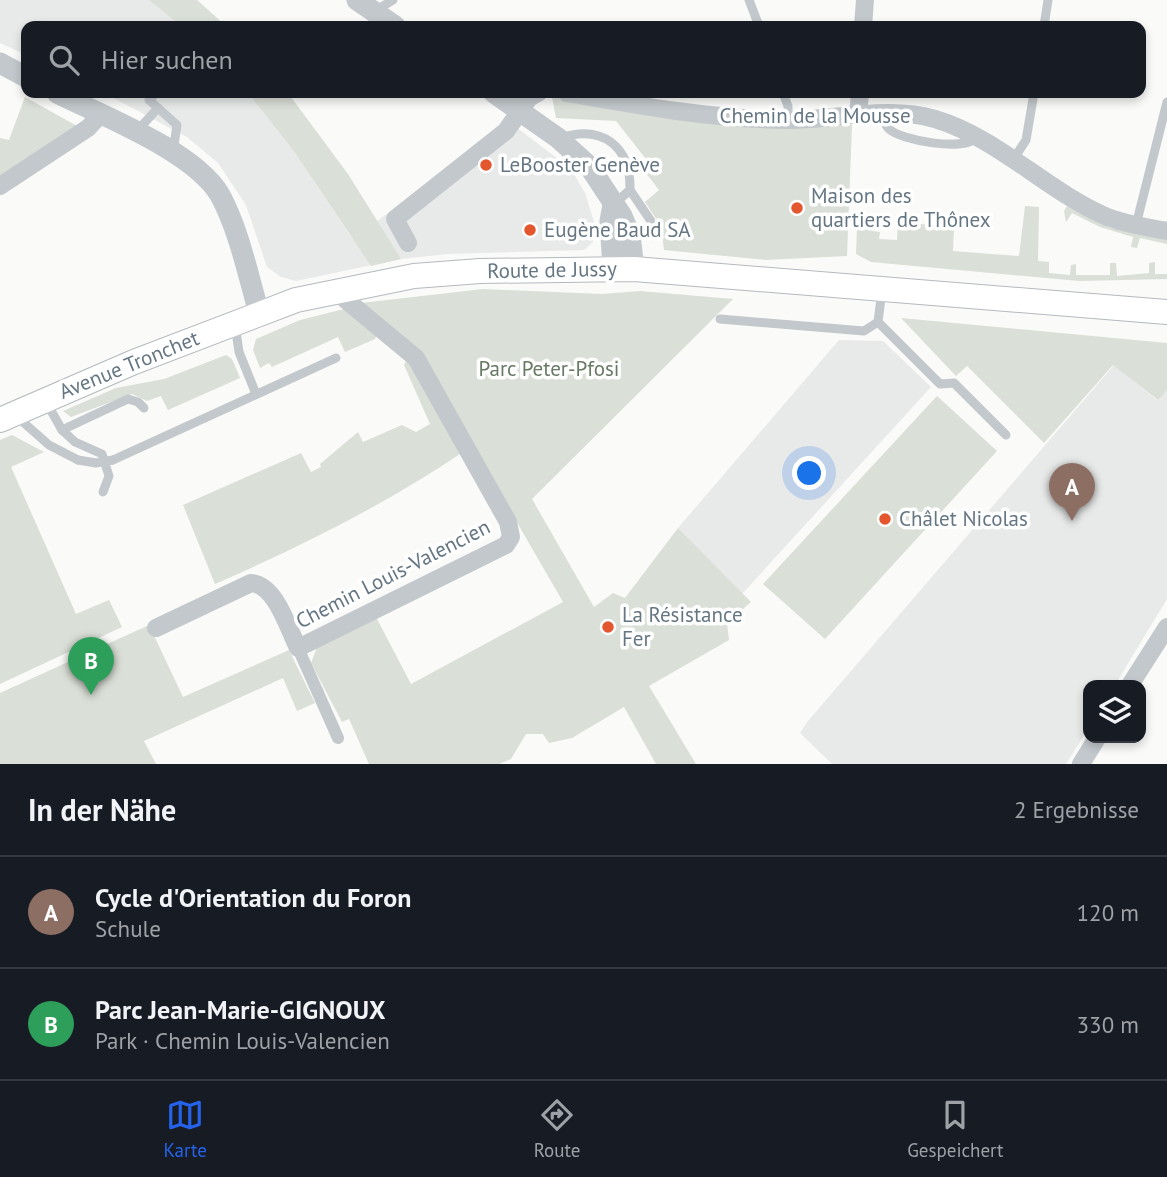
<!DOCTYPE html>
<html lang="de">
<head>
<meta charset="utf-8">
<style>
  :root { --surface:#171b24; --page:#20242c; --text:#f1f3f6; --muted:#9ea1a6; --line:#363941; --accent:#2563eb }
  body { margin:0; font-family:"PT Sans",sans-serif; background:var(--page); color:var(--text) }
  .controls { position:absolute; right:21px; bottom:21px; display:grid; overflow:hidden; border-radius:14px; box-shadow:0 4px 10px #0003 }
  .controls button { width:63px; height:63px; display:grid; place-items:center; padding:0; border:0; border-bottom:2px solid var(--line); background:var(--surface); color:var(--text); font:35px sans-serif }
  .you { position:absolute; left:810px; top:474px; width:24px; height:24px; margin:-18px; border:5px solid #fff; border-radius:50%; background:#1a73e8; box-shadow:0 0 0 10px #1a73e833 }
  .badge { display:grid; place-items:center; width:46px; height:46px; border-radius:50%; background:var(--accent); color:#fff; font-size:23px; font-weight:700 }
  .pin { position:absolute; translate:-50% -58px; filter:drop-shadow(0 2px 4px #0008) }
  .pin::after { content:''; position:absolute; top:37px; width:24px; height:21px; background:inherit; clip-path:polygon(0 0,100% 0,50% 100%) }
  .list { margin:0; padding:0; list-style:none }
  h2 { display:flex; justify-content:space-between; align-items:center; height:91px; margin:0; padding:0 28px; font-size:30px }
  h2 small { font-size:23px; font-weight:400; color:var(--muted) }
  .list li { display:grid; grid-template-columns:46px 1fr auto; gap:21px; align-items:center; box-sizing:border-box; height:112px; padding:0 28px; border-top:2px solid var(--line) }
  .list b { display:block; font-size:26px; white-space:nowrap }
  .list p { margin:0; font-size:23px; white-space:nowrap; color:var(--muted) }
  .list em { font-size:23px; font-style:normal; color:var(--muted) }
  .icon { flex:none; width:38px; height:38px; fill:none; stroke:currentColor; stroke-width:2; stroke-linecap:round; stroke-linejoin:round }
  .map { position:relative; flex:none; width:1167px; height:764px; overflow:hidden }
  .search { position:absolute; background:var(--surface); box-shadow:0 4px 10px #0003; left:21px; right:21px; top:21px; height:77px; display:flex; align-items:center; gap:18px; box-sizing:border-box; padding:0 24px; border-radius:14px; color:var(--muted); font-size:26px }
  .sheet { height:315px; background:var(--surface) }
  nav { display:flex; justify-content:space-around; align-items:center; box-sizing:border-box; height:98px; border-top:2px solid var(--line); background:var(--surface); font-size:19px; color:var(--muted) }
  nav a { display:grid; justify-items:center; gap:4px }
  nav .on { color:var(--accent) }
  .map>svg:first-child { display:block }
  .built { fill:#e8e9e9 }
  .green { fill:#dadfd7 }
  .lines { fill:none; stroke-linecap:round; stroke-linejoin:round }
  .secondary-casing { stroke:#b3babf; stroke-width:26 }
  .service { stroke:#c3c8cc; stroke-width:9 }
  .pedestrian { stroke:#c3c8cc; stroke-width:12 }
  .minor { stroke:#c3c8cc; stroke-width:18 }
  .tertiary { stroke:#c3c8cc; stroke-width:21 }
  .secondary { stroke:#fff; stroke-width:24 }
  .service-bridge { stroke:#c3c8cc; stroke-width:9 }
  .poi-dot { fill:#e4572e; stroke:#fff; stroke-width:2.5 }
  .labels { text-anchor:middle; stroke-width:7; stroke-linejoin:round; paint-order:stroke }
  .street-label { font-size:21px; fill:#657683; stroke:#fff }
  .poi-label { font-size:21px; fill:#657683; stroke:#fff; text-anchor:start }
  .park-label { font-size:21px; fill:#687a64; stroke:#fff }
</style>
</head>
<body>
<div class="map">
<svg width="1167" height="764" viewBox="0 0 1167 764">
  <rect width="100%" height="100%" fill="#fafaf8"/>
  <!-- built -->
  <g class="built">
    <path d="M0,0H149L181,26H26V55L0,43Z"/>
    <path d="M104,93H248L293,150L353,240L507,120L571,169L585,193L595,225L593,242L584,250L448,254L401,259L296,281L281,277L267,267L246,205L218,163L187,137Z"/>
    <path d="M839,340L883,341L931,387L742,594L678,528Z"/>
    <path d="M1114,365L1157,400L1167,390V599L1115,685H1088V729L1066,764H832L800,733L808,721Z"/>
  </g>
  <!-- green -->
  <g class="green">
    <path d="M149,0H197L226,26H181Z"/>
    <path d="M248,93H288L348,174L401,259L371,266L293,150Z"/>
    <path d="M25,97L77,126L0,178V138L9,140Z"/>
    <path d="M552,97C652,114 750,125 852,125L847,256L766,260L664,250L661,226L645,202L659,190L642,168L646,159L616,121L556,118Z"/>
    <path d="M1025,206L1039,207L1038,261L1049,262V273L1070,275L1071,265L1076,264V275H1110V263H1116L1117,276L1149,273V263L1155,262V274H1167V279L1079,281L871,262L856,254L857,226L861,223L873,224L872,231L880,232L879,239L897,240L898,223L954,226L953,251L1019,256Z"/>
    <path d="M1067,206L1108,227L1167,240V244L1140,238L1137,248L1131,247L1133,237L1100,227L1072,213L1066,222L1064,211Z"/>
    <path d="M483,289L602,294L640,291L733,299L532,499L594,607L613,593L625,598L678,528L751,602L727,623L729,640L649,686L696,764H656L624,707L572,738L549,743L543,734H526L511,759L499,764H369L349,719L342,722L311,663L317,647L376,617L411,684L563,602L426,365L361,303Z"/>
    <path d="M344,309L378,334L375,339L345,352L338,337L272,367L269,363L260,368L253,350L256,339L300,320Z"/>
    <path d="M901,318L1167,343V390L1158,400L1113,365L1044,443L967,366L956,376Z"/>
    <path d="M226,355L232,359L240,378L168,410L161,396L147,401L132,394L71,417L63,411L116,388L164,379Z"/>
    <path d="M407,360L463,452C384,505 302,546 215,584L183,505L301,453L311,472L321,467L320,464L358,432L363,442L402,425L416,432L430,424L404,365Z"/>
    <path d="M937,396L997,451L825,639L763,584Z"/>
    <path d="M12,435L44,452L11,467L76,614L109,600L122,627L0,684V440Z"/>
    <path d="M149,625L183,697L289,650L315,703L297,711L283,678L144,741L156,764H0V693Z"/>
  </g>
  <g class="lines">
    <!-- secondary casing -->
    <g class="secondary-casing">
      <path id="secondary" d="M0,420L134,362L296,300L414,276L480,271L634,269L1167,312"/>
    </g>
    <!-- service -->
    <g class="service">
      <path d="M749,0L759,26"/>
      <path d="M375,11L393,0"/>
      <path d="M1044,26L1048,0"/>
      <path d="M156,93L149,100L158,108"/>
      <path d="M783,93L788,106V120"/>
      <path d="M880,114C883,119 885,126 889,129C902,141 964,151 975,138"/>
      <path d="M136,132L158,108L177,125L173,152"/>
      <path d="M560,138C602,124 631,146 630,190L614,204"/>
      <path d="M1013,160L1026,140L1034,93"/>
      <path d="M630,190L657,230"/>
      <path d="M1136,225L1167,102"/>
      <path d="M882,290L878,322L940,384L954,383L1006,435"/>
      <path d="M720,319L864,331L878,322"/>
      <path d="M235,324L239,352L256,394"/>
      <path d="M45,400L62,430L75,442L102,454L109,476L103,492"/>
      <path d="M15,415L49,445L78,460"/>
      <path d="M62,430L128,399L138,402L144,408"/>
      <path d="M113,460L336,358"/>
    </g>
    <!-- pedestrian -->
    <path class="pedestrian" d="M298,648L338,738"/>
    <!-- minor -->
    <g class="minor">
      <path d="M863,26L865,0"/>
      <path d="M567,93C640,106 713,119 788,120C836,120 888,105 935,119C998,138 1046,190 1105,216C1124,224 1147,227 1167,231"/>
      <path d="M858,116L860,93"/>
      <path d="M0,186L88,128L100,115"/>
      <path d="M408,243L395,219L506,131L529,98L538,93"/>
      <path d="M156,628L251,583C276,585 288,628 298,648L506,545L511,537L508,522L416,358L334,290"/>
      <path d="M1130,685L1167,627"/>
      <path d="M1081,764L1097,738"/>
    </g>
    <!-- tertiary -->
    <g class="tertiary">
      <path d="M357,0L395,26"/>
      <path d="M0,63L26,77"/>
      <path d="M57,93C103,116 194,151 220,195C239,230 248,275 259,313"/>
      <path d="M494,93L558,138L589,166L622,216L630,235L634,269"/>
      <path d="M613,205L610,221L613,269"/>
    </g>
    <!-- secondary -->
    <use href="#secondary" class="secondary"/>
    <!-- service-bridge -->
    <path class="service-bridge" d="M78,460L96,463L113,460"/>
  </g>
  <!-- markers -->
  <g class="poi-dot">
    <circle cx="486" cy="165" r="7"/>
    <circle cx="797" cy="208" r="7"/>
    <circle cx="530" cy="230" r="7"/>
    <circle cx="885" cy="519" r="7"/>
    <circle cx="608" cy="627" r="7"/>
  </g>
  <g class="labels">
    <!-- street labels -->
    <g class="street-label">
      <text x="815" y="123">Chemin de la Mousse</text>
      <text transform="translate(552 270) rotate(-1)" y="7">Route de Jussy</text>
      <text transform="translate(129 365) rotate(-22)" y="7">Avenue Tronchet</text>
      <text transform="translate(393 574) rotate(-27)" y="7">Chemin Louis-Valencien</text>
    </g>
    <!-- poi labels -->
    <g class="poi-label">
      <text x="500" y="172">LeBooster Genève</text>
      <text x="811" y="203">Maison des<tspan x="811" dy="24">quartiers de Thônex</tspan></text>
      <text x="544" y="237">Eugène Baud SA</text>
      <text x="899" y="526">Châlet Nicolas</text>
      <text x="622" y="622">La Résistance<tspan x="622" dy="24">Fer</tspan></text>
    </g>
    <!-- park labels -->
    <g class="park-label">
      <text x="549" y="376">Parc Peter-Pfosi</text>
    </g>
  </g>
</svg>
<div class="controls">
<button><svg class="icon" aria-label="layers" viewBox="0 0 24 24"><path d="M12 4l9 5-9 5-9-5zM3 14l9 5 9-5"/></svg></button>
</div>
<div class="you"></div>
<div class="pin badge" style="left:1072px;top:521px;background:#8d6e63">A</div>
<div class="pin badge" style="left:91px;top:695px;background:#2e9e5b">B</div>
<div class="search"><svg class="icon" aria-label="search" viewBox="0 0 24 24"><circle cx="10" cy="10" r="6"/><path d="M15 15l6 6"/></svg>Hier suchen</div>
</div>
<section class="sheet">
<h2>In der Nähe<small>2 Ergebnisse</small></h2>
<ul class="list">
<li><span class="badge" style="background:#8d6e63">A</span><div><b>Cycle d'Orientation du Foron</b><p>Schule</p></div><em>120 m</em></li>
<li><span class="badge" style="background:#2e9e5b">B</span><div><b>Parc Jean-Marie-GIGNOUX</b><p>Park · Chemin Louis-Valencien</p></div><em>330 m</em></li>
</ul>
</section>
<nav>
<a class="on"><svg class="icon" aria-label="map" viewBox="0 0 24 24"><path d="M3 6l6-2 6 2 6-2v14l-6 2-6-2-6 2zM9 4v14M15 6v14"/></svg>Karte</a>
<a><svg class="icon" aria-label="directions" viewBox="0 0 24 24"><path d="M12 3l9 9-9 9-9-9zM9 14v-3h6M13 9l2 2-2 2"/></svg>Route</a>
<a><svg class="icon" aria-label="saved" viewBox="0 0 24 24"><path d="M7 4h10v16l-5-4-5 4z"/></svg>Gespeichert</a>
</nav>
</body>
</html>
